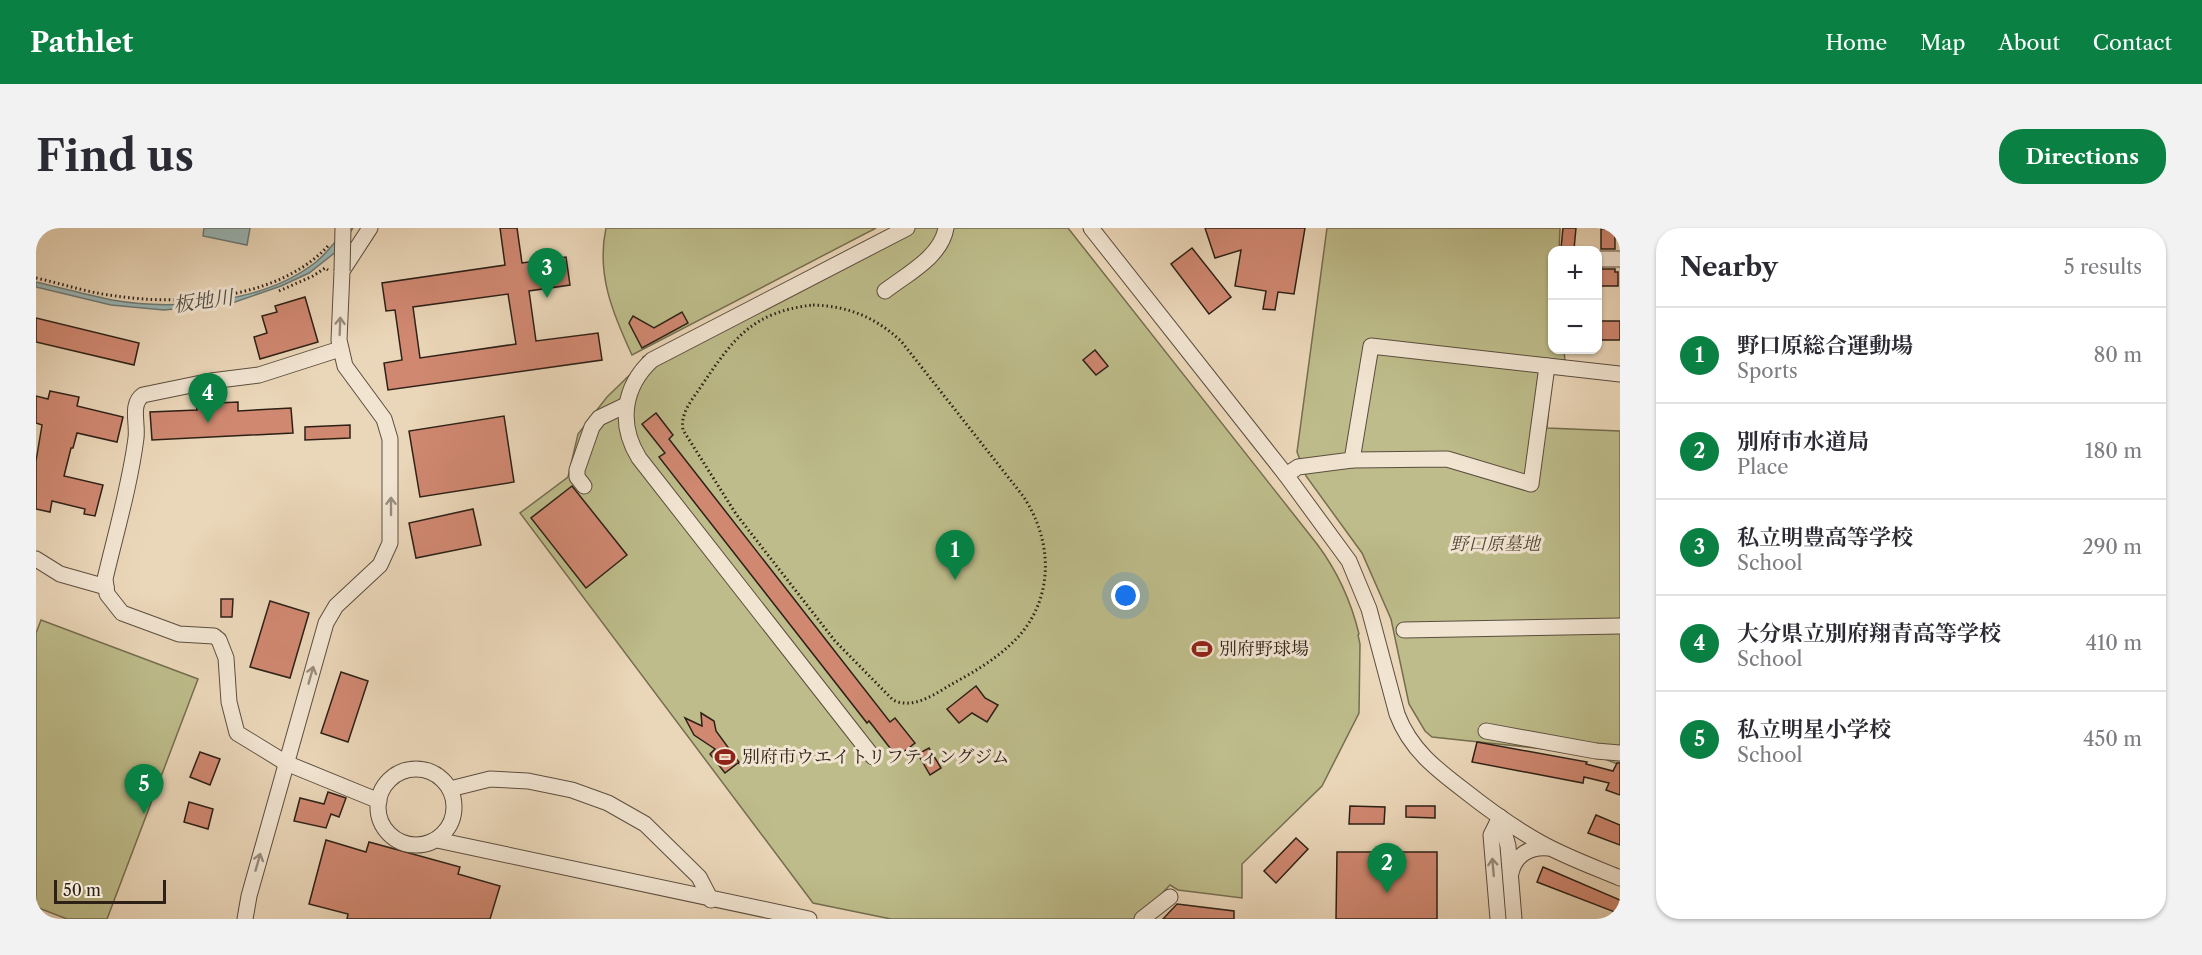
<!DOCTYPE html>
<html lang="en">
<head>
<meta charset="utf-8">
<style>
  :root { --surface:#fff; --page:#f2f2f3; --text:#2b2b33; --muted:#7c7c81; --line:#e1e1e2; --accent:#0b8043 }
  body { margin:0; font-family:"Libre Caslon Text","Noto Serif JP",serif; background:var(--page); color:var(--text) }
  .controls { position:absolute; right:18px; top:18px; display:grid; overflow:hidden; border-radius:12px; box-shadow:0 2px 4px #0004 }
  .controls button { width:54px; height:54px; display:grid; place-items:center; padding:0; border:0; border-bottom:2px solid var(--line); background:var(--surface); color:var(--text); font:30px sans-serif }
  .scale { position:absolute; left:18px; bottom:15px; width:112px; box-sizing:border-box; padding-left:6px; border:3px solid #2d2117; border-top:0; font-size:16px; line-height:21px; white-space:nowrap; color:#2d2117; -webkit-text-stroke:4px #f1e4d1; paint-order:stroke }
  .you { position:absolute; left:1090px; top:368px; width:21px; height:21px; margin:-15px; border:4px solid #fff; border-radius:50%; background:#1a73e8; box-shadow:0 0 0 9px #1a73e833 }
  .badge { display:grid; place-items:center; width:39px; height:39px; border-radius:50%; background:var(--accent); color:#fff; font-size:20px; font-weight:700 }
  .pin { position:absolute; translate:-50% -50px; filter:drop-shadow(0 2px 3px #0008) }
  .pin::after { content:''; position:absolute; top:32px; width:21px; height:18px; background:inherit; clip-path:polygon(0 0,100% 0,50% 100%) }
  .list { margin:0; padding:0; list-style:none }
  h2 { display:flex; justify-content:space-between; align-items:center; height:78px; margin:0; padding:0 24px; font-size:26px }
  h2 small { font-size:20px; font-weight:400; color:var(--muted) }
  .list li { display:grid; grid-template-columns:39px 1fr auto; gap:18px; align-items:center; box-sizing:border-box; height:96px; padding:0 24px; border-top:2px solid var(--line) }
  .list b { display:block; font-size:22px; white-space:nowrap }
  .list p { margin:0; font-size:20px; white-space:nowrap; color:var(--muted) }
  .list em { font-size:20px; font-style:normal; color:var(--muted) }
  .map { position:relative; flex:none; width:1584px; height:691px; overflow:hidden; border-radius:24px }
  header { display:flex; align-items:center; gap:36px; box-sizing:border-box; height:84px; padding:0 30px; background:var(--accent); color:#fff }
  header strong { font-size:28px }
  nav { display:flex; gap:33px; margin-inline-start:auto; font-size:21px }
  .intro { display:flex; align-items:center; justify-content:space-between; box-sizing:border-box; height:144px; padding:0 36px }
  h1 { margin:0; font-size:42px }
  .button { padding:15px 27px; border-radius:24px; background:var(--accent); color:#fff; font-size:21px; font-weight:700 }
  main { display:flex; gap:36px; padding:0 36px }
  aside { flex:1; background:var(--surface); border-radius:24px; box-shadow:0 2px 4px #0004 }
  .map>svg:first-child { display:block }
  .green { fill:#bdbc8a; stroke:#756e50; stroke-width:1.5 }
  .water { fill:#9ab7b7; stroke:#6e7b77; stroke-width:1.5 }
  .building { fill:#d08871; stroke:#2d2117; stroke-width:1.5; fill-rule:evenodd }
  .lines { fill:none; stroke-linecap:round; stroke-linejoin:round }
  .minor-casing { stroke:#5c4e3f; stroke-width:17 }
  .path { stroke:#2d2117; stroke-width:3; stroke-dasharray:1.5 3; stroke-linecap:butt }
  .minor { stroke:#f1e4d1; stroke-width:15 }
  .minor-bridge-casing { stroke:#5c4e3f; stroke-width:17; stroke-linecap:butt }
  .minor-bridge { stroke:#f1e4d1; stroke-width:15 }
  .oneway { stroke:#998c7d }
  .labels { text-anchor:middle; stroke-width:6; stroke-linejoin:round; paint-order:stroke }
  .park-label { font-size:18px; font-style:italic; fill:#514834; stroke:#f1e4d1 }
  .poi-label { font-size:18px; fill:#2d2117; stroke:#f1e4d1; text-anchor:start }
  .water-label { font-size:20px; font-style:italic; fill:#4e4e47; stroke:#f1e4d1 }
</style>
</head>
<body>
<header>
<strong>Pathlet</strong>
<nav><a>Home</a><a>Map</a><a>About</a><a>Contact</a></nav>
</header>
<div class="intro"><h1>Find us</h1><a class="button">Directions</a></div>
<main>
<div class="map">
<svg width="1584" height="691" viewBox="0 0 1584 691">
  <rect width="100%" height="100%" fill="#ead6b8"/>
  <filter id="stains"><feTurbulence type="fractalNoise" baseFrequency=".00333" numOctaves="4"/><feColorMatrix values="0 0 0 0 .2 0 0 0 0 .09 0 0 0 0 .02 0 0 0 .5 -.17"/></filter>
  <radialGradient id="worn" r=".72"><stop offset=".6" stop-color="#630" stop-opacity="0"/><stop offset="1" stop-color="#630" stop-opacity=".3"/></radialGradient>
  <!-- green -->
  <g class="green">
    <path d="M570,0H840L596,127C577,86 560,46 570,0Z"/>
    <path d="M859,0H1032L1281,316C1302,344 1315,373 1323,406L1322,407L1324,416L1323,485L1286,558L1206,636V670L1142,662L1134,657L1112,680L1097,691H855L777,675L484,285L532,249L542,206L571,169L606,135L607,129Z"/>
    <path d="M1291,0H1524L1523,22H1516V122H1528L1529,134L1516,140L1511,200L1584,203V537L1556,526L1396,509L1389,503L1373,476L1355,391L1326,325L1270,248L1261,224Z"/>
    <path d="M5,392L162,451L71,691H31L0,679V405Z"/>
  </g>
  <!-- water -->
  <g class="water">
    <path d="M168,0H214L211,17L167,8Z"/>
    <path d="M310,0H317L301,23L273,45L245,58L196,75L128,82L75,77L0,59V54C25,60 51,67 76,72C139,83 228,75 280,34C292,24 301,12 310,0Z"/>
  </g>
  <!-- building -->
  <g class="building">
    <path d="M464,0H481L486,35L530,29L534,57L493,63L500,113L562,105L566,132L352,162L348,135L366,132L359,82L350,83L346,55L469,37ZM472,66L480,116L384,130L377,79Z"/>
    <path d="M1169,0H1269L1258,66L1242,64L1239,82L1227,81L1230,63L1199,58L1205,22L1179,30Z"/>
    <path d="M1527,0H1540L1538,21L1525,20Z"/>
    <rect x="1565" y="1" width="14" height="20"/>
    <path d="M1156,20L1195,69L1173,86L1135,36Z"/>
    <path d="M1565,41H1579V44H1582V58H1564Z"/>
    <path d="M269,69L282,114L224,131L218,109L231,105L226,88L241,84L239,78Z"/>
    <path d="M646,84L652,95L606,120L593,95L597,88L618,100Z"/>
    <path d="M0,90L103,115L98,137L0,114Z"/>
    <rect x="1562" y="93" width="22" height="19"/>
    <path d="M1059,122L1072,138L1060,147L1047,132Z"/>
    <path d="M14,163L43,169L41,178L87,189L81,214L41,205L37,220H35L28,248L67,257L59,288L48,286L49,281L16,273L14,284L0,281V233L6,197L0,195V168L12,171Z"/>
    <path d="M202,174V183L255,180L257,205L116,212L114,184L161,182L160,176Z"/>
    <path d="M620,185L637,207L633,211L854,494L859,490L879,515L861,529L833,493L831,495L623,229L629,225L606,196Z"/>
    <path d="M468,188L478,254L384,269L373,203Z"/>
    <path d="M314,197V210L269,212V199Z"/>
    <path d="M536,258L591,327L550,360L495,290Z"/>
    <path d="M437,281L445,317L380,330L373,295Z"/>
    <path d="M185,371H197L196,389H185Z"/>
    <path d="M234,373L273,385L254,450L214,439Z"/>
    <path d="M305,444L332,453L312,514L285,505Z"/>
    <path d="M940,458L949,470L962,477L951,494L936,485L923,495L911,481Z"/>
    <path d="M665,485L678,493L680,503L705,537L702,535L689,545L674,526L679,521L658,507L649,490L666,498Z"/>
    <path d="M1441,514L1551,534L1550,536L1577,543L1581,535H1584V567L1570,562L1573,555L1548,549L1547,555L1436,534Z"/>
    <path d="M893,520L905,540L894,547L882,526Z"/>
    <path d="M164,524L184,531L174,557L154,549Z"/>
    <path d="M292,564L310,570L303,589L295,586L290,600L258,593L264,570L288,576Z"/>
    <path d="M153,574L177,581L172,601L148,594Z"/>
    <path d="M1314,578L1349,579L1348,596H1313Z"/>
    <path d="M1370,578H1399V590L1370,589Z"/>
    <path d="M1560,587L1584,597V617L1552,605Z"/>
    <path d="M1260,610L1272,621L1240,655L1228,643Z"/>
    <path d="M290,612L330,624L333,614L424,639L422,646L464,658L454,691H311L312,686L273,676Z"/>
    <path d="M1301,624H1401V691H1300Z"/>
    <path d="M1507,639L1584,672V686L1501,654Z"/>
    <path d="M1141,676L1198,683V691H1127Z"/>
  </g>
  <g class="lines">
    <!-- minor casing -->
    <g class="minor-casing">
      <g id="minor">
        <path d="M1055,0L1250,247L1313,333L1333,381L1361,486C1374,521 1400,541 1429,563C1453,582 1478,600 1505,615C1530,629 1558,639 1584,650"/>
        <path d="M1562,31H1584"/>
        <path d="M849,63C871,46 905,29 910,0"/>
        <path d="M304,121L223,147L175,153L107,167C94,176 102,195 100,210C94,257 80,304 69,351L71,366L86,385L143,406L178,408L183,412L190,430L193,474L201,505L250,535L343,573"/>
        <path d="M1316,232L1411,231L1495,256L1511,138"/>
        <path d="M1250,247L1262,239L1316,232L1335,118L1584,146"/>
        <path d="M548,258L541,249V242L556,199L563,190L590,177"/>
        <path d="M0,331L24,346L70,359"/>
        <path d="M1368,402L1584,398"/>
        <path d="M1450,503L1560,523L1584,525"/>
        <path d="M837,529L603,230C582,196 587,159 616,132L871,0"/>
        <circle cx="380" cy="579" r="38"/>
        <path d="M414,561L454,551L492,553L536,562L572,575L609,596L663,649L675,672"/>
        <path d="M1464,589L1472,618L1478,691"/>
        <path d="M401,612L773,691"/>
        <path d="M1475,645C1479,627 1494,618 1513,620"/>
        <path d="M209,691L213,668L290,395L300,378L344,337L354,315V211L348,191L309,138L303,112L306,43L334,0"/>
        <path d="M1106,691L1134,669"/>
        <path d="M1462,691L1455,607L1464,589"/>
      </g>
    </g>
    <!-- path -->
    <g class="path">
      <path d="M0,50C27,56 53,65 80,68C147,78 243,71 292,18"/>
      <path d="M243,63L277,48L289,40L292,42"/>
      <path d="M777,77C812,78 839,89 865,113L987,268C1016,311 1019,367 983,408C965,428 940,443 916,456C899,466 877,482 857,472L799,413L700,286L647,202C644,184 657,171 666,157C698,110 716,84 777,77Z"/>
    </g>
    <!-- minor -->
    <use href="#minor" class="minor"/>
    <!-- minor-bridge casing -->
    <g class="minor-bridge-casing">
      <path id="minor-bridge" d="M306,43L307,0"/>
    </g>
    <!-- minor-bridge -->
    <use href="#minor-bridge" class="minor-bridge"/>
  </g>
  <!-- one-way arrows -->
  <defs><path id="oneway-shaft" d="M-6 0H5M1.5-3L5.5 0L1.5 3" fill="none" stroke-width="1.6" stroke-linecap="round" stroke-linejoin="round" transform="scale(1.5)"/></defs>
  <g class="oneway">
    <use href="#oneway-shaft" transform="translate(304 98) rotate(-88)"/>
    <use href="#oneway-shaft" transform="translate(355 278) rotate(-90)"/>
    <use href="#oneway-shaft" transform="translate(275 447) rotate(-74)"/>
    <use href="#oneway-shaft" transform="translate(222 634) rotate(-74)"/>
    <use href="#oneway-shaft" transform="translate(1457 639) rotate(-95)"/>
  </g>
  <!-- icons -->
  <defs>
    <g id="stadium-bare" transform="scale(1.62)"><path d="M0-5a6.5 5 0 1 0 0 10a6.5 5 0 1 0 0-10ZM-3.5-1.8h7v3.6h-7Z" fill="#8f2418" stroke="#f1e4d1" stroke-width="2.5" paint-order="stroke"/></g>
  </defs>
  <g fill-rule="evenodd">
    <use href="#stadium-bare" x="1166" y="421"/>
    <use href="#stadium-bare" x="689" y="529"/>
  </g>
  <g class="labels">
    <!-- park labels -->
    <g class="park-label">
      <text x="1459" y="322">野口原墓地</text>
    </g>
    <!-- poi labels -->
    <g class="poi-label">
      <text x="1183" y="427">別府野球場</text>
      <text x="706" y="535">別府市ウエイトリフティングジム</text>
    </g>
    <!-- water labels -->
    <g class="water-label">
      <text transform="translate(167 73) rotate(-8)" y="7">板地川</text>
    </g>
  </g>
  <rect width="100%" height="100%" filter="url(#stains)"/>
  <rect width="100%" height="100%" fill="url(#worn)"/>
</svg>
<div class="controls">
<button>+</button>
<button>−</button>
</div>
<div class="scale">50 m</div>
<div class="you"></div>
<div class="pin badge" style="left:919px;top:352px">1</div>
<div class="pin badge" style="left:1351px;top:665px">2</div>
<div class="pin badge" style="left:511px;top:70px">3</div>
<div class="pin badge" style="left:172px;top:195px">4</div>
<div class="pin badge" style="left:108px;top:586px">5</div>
</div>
<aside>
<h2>Nearby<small>5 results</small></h2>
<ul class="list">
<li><span class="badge">1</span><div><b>野口原総合運動場</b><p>Sports</p></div><em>80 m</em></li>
<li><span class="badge">2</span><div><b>別府市水道局</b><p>Place</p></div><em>180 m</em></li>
<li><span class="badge">3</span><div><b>私立明豊高等学校</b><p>School</p></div><em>290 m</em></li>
<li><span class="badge">4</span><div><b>大分県立別府翔青高等学校</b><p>School</p></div><em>410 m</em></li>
<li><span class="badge">5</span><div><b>私立明星小学校</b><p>School</p></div><em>450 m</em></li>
</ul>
</aside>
</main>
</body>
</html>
